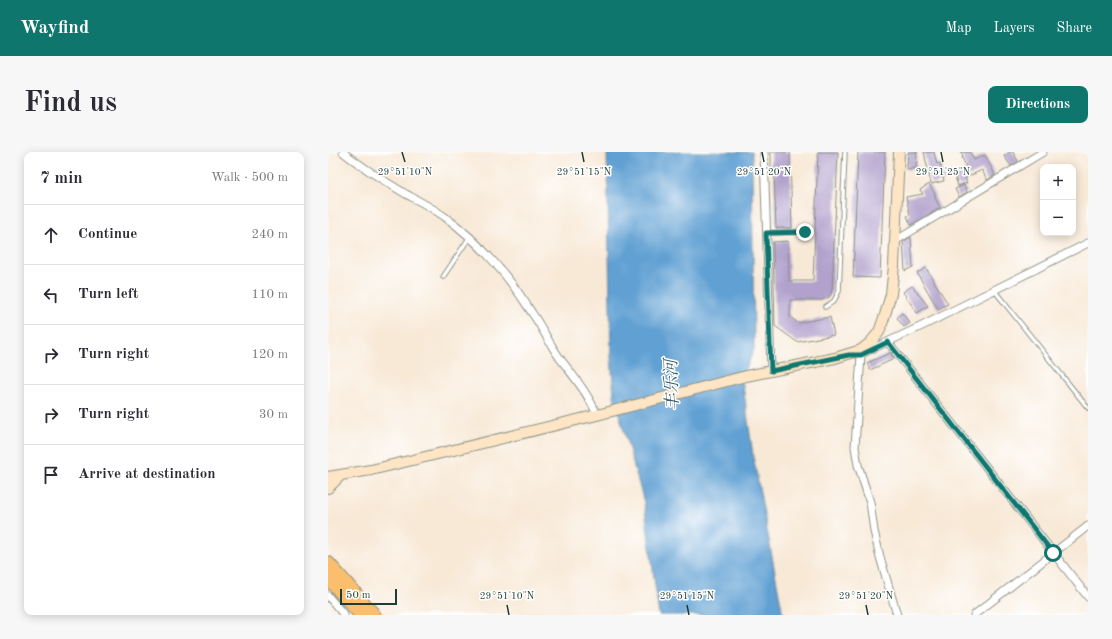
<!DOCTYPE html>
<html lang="en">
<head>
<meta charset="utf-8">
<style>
  :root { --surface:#fff; --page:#f7f7f7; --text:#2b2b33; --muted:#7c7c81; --line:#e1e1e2; --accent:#0f766e }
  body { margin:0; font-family:"Old Standard TT","Noto Serif SC",serif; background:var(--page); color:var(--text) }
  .controls { position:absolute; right:12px; top:12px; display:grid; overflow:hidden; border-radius:8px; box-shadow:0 2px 10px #0003 }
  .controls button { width:36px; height:36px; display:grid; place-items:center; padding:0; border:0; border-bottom:1px solid var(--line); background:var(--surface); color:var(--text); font:20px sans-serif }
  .scale { position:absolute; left:12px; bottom:10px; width:57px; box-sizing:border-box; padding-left:4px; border:2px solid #1f3d34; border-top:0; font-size:11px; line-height:14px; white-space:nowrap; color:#1f3d34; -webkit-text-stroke:3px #fff; paint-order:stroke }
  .stop { position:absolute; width:12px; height:12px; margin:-9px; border:3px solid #0f766e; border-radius:50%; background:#fff }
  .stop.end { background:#0f766e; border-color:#fff; box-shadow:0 1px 4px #0008 }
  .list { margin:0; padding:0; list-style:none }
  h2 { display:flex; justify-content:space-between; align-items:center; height:52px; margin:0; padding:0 16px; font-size:17px }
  h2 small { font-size:13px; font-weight:400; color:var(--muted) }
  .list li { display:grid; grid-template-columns:26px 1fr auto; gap:12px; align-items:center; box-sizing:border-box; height:60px; padding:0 16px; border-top:1px solid var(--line) }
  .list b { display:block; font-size:15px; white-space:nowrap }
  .list em { font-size:13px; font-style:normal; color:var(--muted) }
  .icon { flex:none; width:22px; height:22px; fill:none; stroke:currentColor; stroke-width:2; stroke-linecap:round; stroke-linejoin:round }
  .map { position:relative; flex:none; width:760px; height:463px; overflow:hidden; border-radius:8px }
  header { display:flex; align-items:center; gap:24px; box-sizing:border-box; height:56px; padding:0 20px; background:var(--accent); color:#fff }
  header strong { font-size:19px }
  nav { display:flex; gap:22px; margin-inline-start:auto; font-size:14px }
  .intro { display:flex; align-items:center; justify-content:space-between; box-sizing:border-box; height:96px; padding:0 24px }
  h1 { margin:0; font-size:28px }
  .button { padding:10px 18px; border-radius:8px; background:var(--accent); color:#fff; font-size:14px; font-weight:700 }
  main { display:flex; gap:24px; padding:0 24px }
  aside { flex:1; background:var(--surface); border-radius:8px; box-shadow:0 2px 10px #0003 }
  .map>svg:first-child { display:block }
  .water { fill:#61a0d3; stroke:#406e84 }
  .building { fill:#b1a1cc }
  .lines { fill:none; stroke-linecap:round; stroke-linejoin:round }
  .lane-casing { stroke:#8c9386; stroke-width:5.5 }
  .street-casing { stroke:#8c9386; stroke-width:9 }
  .secondary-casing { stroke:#8c9386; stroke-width:12 }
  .highway-casing { stroke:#8c9386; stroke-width:15 }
  .lane { stroke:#fff; stroke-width:3.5 }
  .street { stroke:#fff; stroke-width:7 }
  .secondary { stroke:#fde5c5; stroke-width:10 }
  .highway { stroke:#fabe6d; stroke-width:13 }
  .route { stroke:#0f766e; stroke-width:5 }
  .ticks { fill:none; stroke:#1f3d34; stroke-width:1.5 }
  .labels { text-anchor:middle; stroke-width:3; stroke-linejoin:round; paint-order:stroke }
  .water-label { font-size:17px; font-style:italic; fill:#36606c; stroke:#fff }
  .ticks-label { font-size:10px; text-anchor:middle; fill:#1f3d34; stroke:#fff; stroke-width:3; stroke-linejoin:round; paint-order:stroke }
</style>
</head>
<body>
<header>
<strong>Wayfind</strong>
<nav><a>Map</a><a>Layers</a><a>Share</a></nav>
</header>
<div class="intro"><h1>Find us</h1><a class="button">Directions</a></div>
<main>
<aside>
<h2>7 min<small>Walk · 500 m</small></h2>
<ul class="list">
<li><svg class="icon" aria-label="ahead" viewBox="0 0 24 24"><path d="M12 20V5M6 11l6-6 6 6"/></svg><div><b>Continue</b></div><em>240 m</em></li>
<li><svg class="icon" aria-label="left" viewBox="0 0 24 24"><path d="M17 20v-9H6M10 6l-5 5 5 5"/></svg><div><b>Turn left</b></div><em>110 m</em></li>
<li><svg class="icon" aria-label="right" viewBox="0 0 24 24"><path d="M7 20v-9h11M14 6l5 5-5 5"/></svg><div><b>Turn right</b></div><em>120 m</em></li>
<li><svg class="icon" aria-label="right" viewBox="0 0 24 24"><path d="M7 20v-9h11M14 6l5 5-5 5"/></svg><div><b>Turn right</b></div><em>30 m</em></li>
<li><svg class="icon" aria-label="arrive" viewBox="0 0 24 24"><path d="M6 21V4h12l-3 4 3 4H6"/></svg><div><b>Arrive at destination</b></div></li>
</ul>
</aside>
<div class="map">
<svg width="760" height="463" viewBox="0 0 760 463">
  <rect width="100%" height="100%" fill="#fff"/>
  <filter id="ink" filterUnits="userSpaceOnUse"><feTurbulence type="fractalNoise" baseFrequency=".025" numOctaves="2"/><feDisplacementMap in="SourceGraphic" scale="8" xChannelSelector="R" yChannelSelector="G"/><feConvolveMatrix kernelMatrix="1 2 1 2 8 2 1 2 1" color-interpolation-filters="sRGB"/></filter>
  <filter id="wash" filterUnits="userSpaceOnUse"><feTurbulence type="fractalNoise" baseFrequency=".012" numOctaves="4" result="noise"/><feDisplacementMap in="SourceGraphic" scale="16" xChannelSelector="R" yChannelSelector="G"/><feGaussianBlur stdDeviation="0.9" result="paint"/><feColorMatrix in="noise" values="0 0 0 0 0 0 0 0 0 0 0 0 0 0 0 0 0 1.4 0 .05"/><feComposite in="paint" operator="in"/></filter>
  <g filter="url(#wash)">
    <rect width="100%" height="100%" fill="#f8e9d7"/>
    <!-- water -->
    <path class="water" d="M279,0H424L426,197L414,227L425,303L455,463H331L316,350L286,244L283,205Z"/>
    <g id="blocks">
      <!-- building -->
      <g class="building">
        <path d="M443,0H462L464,76H448L446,19L443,20Z"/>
        <path d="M490,0H510L504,137L503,142L500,146L493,148H462V165L470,171L502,165L506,183L469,190L447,174L445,90L460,89L461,129H485Z"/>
        <path d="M530,0H557L552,126L525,125Z"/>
        <path d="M580,0H589L588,16L579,18Z"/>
        <path d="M596,0H606L609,12L612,11L616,29L603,32Z"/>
        <path d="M633,0H642L646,8L657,3L667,23L659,28L654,18L637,26L639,31L630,34L626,22L639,17L634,5L635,4Z"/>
        <path d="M682,0H685L690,9L683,14L676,4Z"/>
        <path d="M601,32L608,44H606L612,56L583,73L579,64L582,63L578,45L595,42L592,38Z"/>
        <path d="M636,33L639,40L631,45L627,37Z"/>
        <path d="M583,85L585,115L577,119L575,90Z"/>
        <path d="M598,116L620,152L610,157L589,121Z"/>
        <path d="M584,134L600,154L589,161L575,140Z"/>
        <path d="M574,161L582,171L576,175L569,166Z"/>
        <path d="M562,201L566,207L542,218L539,211Z"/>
      </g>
    </g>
  </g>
  <g filter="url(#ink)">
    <use href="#blocks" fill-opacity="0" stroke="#8c9386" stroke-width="1"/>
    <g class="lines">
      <!-- lane casing -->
      <g class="lane-casing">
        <g id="lane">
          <path d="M438,81L477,80"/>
          <path d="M115,125L141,86"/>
          <path d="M666,138L760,256"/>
          <path d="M497,155L506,149L511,139L517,0"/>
        </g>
      </g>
      <!-- street casing -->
      <g class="street-casing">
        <g id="street">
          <path d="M15,0C35,16 56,29 78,42C91,49 105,56 117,65C151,89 182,126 204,161C214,175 221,191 231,205C245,224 260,241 269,263"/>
          <path d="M436,0L443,219"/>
          <path d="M567,89L715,0"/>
          <path d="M560,190L760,445"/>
          <path d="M531,203L594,174L760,91"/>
          <path d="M533,203L527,295L530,313L542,350L546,379L552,405L569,463"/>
          <path d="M0,444L16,463"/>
          <path d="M646,463L760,374"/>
        </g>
      </g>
      <!-- secondary casing -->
      <g class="secondary-casing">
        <g id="secondary">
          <path d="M0,325L43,318L93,306L269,263L418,224L507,206L533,198L542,191L551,180L557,163L563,142L566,114L571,0"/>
          <path d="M0,336L13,323"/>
        </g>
      </g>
      <!-- highway casing -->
      <g class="highway-casing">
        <g id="highway">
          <path d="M0,411L46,463"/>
          <path d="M0,426L33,463"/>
        </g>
      </g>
      <!-- lane -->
      <use href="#lane" class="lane"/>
      <!-- street -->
      <use href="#street" class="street"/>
      <!-- secondary -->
      <use href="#secondary" class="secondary"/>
      <!-- highway -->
      <use href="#highway" class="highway"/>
    </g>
  </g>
  <g class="lines" filter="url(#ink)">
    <!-- route -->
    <path class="route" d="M477,80L438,81L443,219L521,203H533L560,190L725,401"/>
  </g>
  <!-- ticks -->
  <path class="ticks" d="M74,0L77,10M254,0L256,10M434,0L436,10M613,0L615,10M179,453L181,463M359,453L361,463M538,453L540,463"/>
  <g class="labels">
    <!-- water labels -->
    <g class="water-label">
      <text transform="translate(343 233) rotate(-92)" y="6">丰乐河</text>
    </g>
  </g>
  <g class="ticks-label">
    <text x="77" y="23">29°51'10"N</text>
    <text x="256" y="23">29°51'15"N</text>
    <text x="436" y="23">29°51'20"N</text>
    <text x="615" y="23">29°51'25"N</text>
    <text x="179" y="447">29°51'10"N</text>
    <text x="359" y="447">29°51'15"N</text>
    <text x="538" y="447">29°51'20"N</text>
  </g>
</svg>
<div class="controls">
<button>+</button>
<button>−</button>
</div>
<div class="scale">50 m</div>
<div class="stop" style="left:725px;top:401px"></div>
<div class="stop end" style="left:477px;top:80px"></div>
</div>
</main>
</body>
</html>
